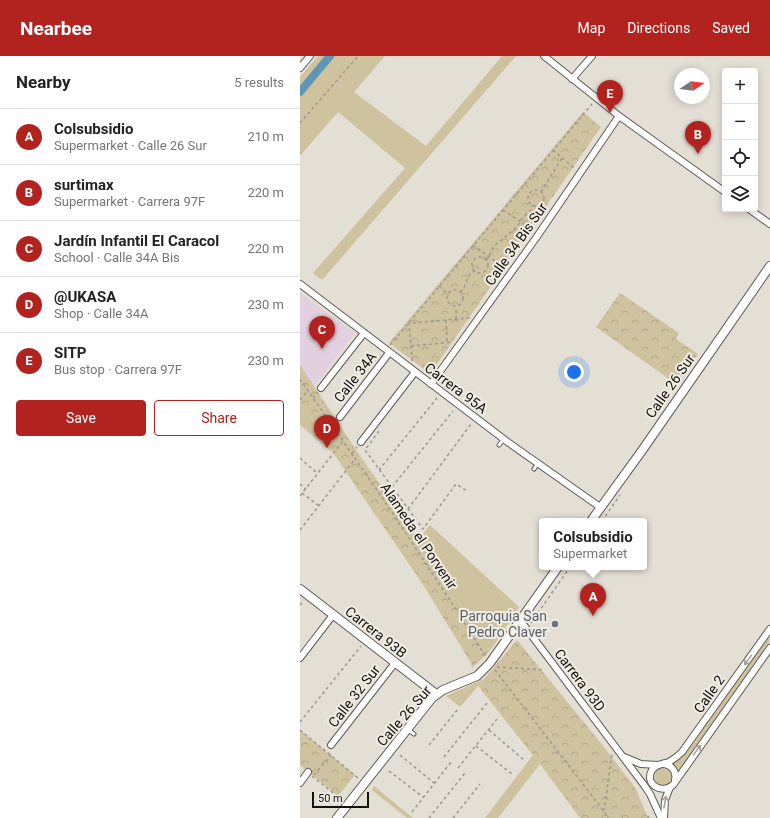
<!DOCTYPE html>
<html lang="en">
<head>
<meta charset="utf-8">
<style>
  :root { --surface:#fff; --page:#f6f6f6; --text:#222; --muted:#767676; --line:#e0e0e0; --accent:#b2221f }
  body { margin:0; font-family:Roboto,sans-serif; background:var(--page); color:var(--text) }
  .controls { position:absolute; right:12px; top:12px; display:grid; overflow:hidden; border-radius:4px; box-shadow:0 2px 10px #0003 }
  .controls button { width:36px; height:36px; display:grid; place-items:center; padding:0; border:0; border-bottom:1px solid var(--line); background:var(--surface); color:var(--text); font:20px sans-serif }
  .compass { position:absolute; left:374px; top:12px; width:36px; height:36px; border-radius:50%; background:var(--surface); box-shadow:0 2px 10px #0003; rotate:77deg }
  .scale { position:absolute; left:12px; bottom:10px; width:57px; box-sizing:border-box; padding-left:4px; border:2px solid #14120f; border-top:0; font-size:11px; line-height:14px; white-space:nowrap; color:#14120f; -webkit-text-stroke:3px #f0ece3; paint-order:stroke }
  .you { position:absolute; left:274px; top:316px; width:14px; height:14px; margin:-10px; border:3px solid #fff; border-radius:50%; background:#1a73e8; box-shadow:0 0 0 6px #1a73e833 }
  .badge { display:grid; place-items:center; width:26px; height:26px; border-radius:50%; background:var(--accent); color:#fff; font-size:13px; font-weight:700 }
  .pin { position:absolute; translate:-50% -33px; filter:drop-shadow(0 1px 2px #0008) }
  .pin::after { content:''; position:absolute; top:21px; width:14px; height:12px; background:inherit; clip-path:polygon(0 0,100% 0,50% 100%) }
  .popup { position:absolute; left:239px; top:462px; width:108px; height:52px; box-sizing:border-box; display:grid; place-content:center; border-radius:4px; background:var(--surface); filter:drop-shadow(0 1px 3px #0005); font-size:13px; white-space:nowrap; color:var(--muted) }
  .popup b { font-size:15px; color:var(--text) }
  .popup::after { content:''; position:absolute; left:50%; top:100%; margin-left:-8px; border:8px solid transparent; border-top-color:var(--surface) }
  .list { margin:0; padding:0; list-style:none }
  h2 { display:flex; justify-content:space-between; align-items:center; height:52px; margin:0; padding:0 16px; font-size:17px }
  h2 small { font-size:13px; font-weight:400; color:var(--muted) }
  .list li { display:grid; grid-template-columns:26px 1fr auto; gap:12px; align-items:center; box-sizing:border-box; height:56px; padding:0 16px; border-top:1px solid var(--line) }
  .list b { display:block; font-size:15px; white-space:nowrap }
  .list p { margin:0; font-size:13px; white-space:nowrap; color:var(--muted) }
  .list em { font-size:13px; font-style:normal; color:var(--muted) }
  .actions { display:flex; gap:8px; padding:12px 16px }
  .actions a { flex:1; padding:9px 0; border:1px solid var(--accent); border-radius:4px; text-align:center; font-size:14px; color:var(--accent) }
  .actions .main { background:var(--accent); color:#fff }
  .icon { flex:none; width:22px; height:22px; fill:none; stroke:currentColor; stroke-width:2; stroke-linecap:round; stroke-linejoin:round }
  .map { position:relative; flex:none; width:470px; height:762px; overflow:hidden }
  header { display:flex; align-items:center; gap:24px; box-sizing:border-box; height:56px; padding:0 20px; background:var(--accent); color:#fff }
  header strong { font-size:19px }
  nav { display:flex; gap:22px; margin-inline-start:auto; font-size:14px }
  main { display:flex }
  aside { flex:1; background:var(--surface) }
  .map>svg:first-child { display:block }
  .education { fill:#e2cfdf }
  .green { fill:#cfc29f }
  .park { fill:url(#park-crowns) }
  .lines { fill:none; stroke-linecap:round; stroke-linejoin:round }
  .canal { stroke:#5d97b5; stroke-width:8 }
  .service-casing { stroke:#605c54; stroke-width:5 }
  .minor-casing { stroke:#605c54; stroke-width:8 }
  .tertiary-casing { stroke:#605c54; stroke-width:10 }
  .path { stroke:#9b9890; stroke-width:1.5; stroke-dasharray:3 3; stroke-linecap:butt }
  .service { stroke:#fff; stroke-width:3 }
  .minor { stroke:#fff; stroke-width:6 }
  .tertiary { stroke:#fff; stroke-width:8 }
  .oneway { stroke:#a1a09f }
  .worship-dot { fill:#6b7280; stroke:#f0ece3; stroke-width:1.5 }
  .labels { text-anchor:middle; stroke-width:4; stroke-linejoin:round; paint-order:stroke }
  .street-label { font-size:14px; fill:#14120f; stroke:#f0ece3 }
  .worship-label { font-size:14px; fill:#5b616d; stroke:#f0ece3; text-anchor:end }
</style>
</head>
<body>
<header>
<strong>Nearbee</strong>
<nav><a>Map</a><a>Directions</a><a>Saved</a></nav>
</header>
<main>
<aside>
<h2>Nearby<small>5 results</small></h2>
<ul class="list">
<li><span class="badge">A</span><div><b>Colsubsidio</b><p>Supermarket · Calle 26 Sur</p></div><em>210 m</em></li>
<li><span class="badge">B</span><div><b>surtimax</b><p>Supermarket · Carrera 97F</p></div><em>220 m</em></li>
<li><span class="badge">C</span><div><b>Jardín Infantil El Caracol</b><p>School · Calle 34A Bis</p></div><em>220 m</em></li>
<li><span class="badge">D</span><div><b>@UKASA</b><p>Shop · Calle 34A</p></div><em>230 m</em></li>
<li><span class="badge">E</span><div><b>SITP</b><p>Bus stop · Carrera 97F</p></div><em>230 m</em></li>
</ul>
<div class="actions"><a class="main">Save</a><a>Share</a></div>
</aside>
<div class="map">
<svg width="470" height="762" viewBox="0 0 470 762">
  <defs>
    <pattern id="park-crowns" width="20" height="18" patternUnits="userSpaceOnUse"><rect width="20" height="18" fill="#cfc29f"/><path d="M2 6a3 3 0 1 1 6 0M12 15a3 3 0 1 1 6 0" fill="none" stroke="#b1a688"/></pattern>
  </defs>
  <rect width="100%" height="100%" fill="#e3dfd5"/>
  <!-- education -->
  <path class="education" d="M0,237L55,277L14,330L0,309Z"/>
  <!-- green -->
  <g class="green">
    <path d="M18,0H85L54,36L126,90L202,0H216L22,224L13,217L105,112L38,56L0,100V21Z"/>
    <path d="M0,345L33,397L0,369Z"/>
    <path d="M130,469L219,551L190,595L119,483Z"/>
    <path d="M470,579L469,587L378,716L373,708L387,696Z"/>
    <path d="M184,623L160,651L146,640Z"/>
    <path d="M233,699L240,708L198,762H185Z"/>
    <circle cx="363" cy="721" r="9"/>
    <path d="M74,730L113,762H107L72,734Z"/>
  </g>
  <!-- park -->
  <g class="park">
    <path d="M283,56L301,71L135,311L130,314L124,313L89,287Z"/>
    <path d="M320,237L379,277L376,283L398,298L376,328L296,271Z"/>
    <path d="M0,309L58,397L119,483L190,595L172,612L171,607L122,527L48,419L0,345Z"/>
    <path d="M217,584L304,691L336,733L348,762H280L240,708L178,630Z"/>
    <path d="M0,674L55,719L38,740L0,709Z"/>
  </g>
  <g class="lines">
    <!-- canal -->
    <path class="canal" d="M0,36L30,0"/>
    <!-- service casing -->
    <g class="service-casing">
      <g id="service">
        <path d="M199,389L204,383"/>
        <path d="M234,413L238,407"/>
        <path d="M107,673L114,678"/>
      </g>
    </g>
    <!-- minor casing -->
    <g class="minor-casing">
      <g id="minor">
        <path d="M244,0L319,60L425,136"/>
        <path d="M0,12L10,0"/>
        <path d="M272,23L292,0"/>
        <path d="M449,153L470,168"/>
        <path d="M0,228L209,387L300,451"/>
        <path d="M131,328L236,182L319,60"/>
        <path d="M21,332L64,277"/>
        <path d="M40,361L89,297"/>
        <path d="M61,386L115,316"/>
        <path d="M220,564L344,729L350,738L361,762"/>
        <path d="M470,573L382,696C378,700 374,703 369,706C363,708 356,708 352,714C344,728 362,739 373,729L470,592"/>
        <path d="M0,602L33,559"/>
        <path d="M31,689L95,607"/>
        <path d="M324,701L341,708L358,709"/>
        <path d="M362,708C371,708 377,715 375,724"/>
        <path d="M0,727L8,716"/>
        <path d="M364,762L365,744L370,731"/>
      </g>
    </g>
    <!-- tertiary casing -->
    <g class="tertiary-casing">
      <g id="tertiary">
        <path d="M291,465L341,396L470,210"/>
        <path d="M0,533L136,638"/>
        <path d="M37,762L132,642L143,634L177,620L190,607L258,511"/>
      </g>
    </g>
    <!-- path -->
    <g class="path">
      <path d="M0,67L58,0"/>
      <path d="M253,94L275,113"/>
      <circle cx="236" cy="142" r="8"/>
      <path d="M241,136L262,102"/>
      <path d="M203,154L233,174"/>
      <path d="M173,189L206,213"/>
      <circle cx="180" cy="209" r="8"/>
      <path d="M186,204L189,201L193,191L217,171L223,161L231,154L233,149"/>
      <path d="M139,230L148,238"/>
      <circle cx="155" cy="242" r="8"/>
      <path d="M160,236C168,230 165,219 175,215"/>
      <path d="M156,263V251"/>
      <path d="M146,264L147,286"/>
      <path d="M90,289L292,48"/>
      <path d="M111,290L153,286"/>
      <path d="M112,305L109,267L170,262"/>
      <path d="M0,323L83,443L161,561L186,601"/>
      <path d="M13,342L18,336"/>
      <path d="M0,344L8,334"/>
      <path d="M79,375L65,394L123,473L156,428L167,435"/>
      <path d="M52,397L57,391"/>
      <path d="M0,402L17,417"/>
      <path d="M79,414L137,342"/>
      <path d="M0,428L6,433"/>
      <path d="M92,431L153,355"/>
      <path d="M2,437L19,450"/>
      <path d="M0,440L43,385"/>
      <path d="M108,453L171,368"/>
      <path d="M302,465L320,439"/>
      <path d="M0,474L55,403"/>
      <path d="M0,549L4,544"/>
      <path d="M231,567L270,511"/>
      <path d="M197,611L244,614"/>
      <path d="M195,614L309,762"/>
      <path d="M0,666L61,590"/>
      <path d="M0,674L58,722"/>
      <path d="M189,674L224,704"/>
      <path d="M129,689L158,653"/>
      <path d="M176,690L212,718"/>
      <path d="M100,699L134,727"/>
      <path d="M144,701L187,647"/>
      <path d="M158,712L197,663"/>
      <path d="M89,715L123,741"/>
      <path d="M14,719L31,699"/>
      <path d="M12,720L42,744"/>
      <path d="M304,755L312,698"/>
      <path d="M112,756L151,706"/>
      <path d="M129,762L165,717"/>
      <path d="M153,762L180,728"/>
      <path d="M347,762L352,758"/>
    </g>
    <!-- service -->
    <use href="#service" class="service"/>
    <!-- minor -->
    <use href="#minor" class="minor"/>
    <!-- tertiary -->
    <use href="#tertiary" class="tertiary"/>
  </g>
  <!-- one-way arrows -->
  <defs><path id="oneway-shaft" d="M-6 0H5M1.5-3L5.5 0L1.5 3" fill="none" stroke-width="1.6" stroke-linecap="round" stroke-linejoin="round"/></defs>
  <g class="oneway">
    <use href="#oneway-shaft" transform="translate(448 604) rotate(126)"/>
    <use href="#oneway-shaft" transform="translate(397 694) rotate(-54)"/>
    <use href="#oneway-shaft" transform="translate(365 746) rotate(-80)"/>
  </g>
  <!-- markers -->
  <circle class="worship-dot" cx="255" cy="568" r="4"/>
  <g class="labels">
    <!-- street labels -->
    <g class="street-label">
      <text transform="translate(216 188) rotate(-55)" y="5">Calle 34 Bis Sur</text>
      <text transform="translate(55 321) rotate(-52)" y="5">Calle 34A</text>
      <text transform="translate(370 330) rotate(-55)" y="5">Calle 26 Sur</text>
      <text transform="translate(156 332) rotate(37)" y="5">Carrera 95A</text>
      <text transform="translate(119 480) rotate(56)" y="5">Alameda el Porvenir</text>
      <text transform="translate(76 576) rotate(38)" y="5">Carrera 93B</text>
      <text transform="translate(280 624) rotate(53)" y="5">Carrera 93D</text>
      <text transform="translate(409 638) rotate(-55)" y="5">Calle 2</text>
      <text transform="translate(54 640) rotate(-52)" y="5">Calle 32 Sur</text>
      <text transform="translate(104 660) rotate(-49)" y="5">Calle 26 Sur</text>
    </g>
    <!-- worship labels -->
    <g class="worship-label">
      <text x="247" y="565">Parroquia San<tspan x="247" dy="16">Pedro Claver</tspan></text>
    </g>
  </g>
</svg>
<div class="controls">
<button>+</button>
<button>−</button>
<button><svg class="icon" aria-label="locate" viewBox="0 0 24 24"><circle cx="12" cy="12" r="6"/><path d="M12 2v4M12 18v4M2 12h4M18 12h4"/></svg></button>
<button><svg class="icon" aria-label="layers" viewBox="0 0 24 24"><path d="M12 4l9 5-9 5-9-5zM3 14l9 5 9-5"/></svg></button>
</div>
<svg class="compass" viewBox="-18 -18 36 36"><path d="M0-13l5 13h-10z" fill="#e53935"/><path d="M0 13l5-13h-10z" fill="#767676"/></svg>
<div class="scale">50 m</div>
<div class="you"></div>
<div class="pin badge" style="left:293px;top:560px">A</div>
<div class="popup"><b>Colsubsidio</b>Supermarket</div>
<div class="pin badge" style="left:398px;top:98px">B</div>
<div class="pin badge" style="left:22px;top:293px">C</div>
<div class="pin badge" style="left:27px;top:392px">D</div>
<div class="pin badge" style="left:310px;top:57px">E</div>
</div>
</main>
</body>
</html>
